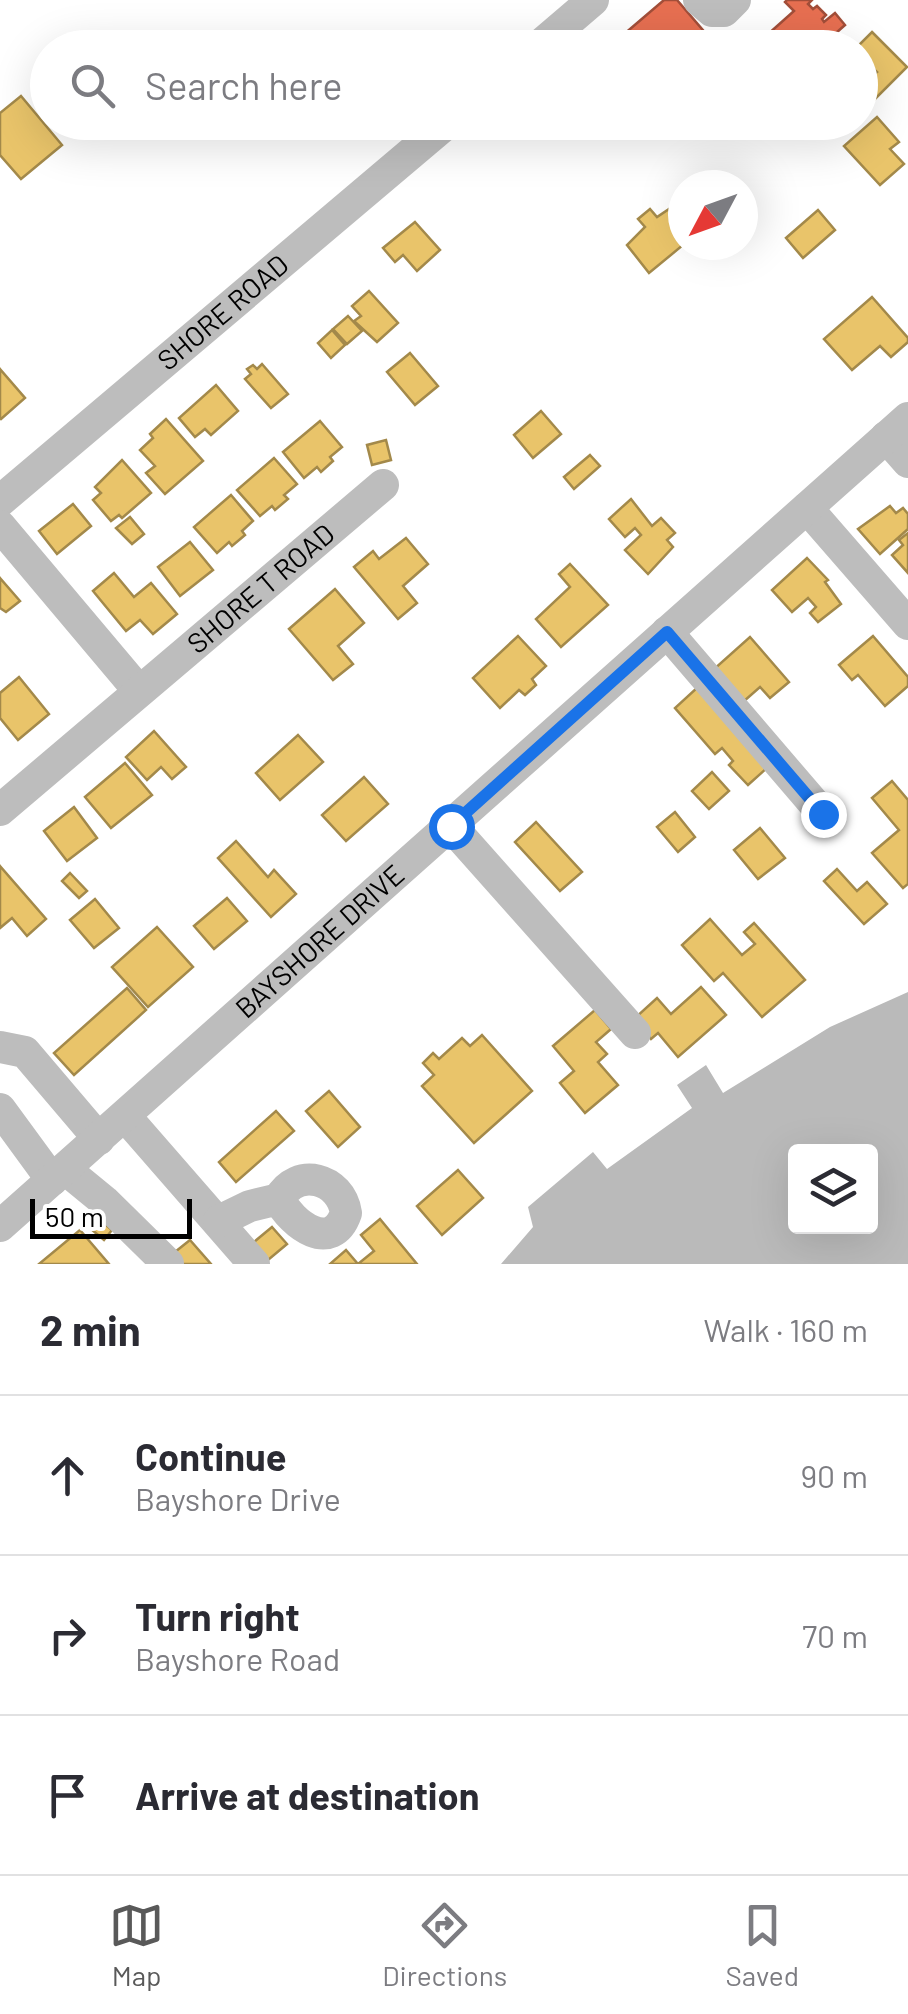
<!DOCTYPE html>
<html lang="en">
<head>
<meta charset="utf-8">
<style>
  :root { --surface:#fff; --page:#f7f7f7; --text:#2b2b33; --muted:#7c7c81; --line:#e1e1e2; --accent:#595959 }
  body { margin:0; font-family:Barlow,sans-serif; background:var(--page); color:var(--text) }
  .controls { position:absolute; right:30px; bottom:30px; display:grid; overflow:hidden; border-radius:10px; box-shadow:0 10px 40px #0002 }
  .controls button { width:90px; height:90px; display:grid; place-items:center; padding:0; border:0; border-bottom:2px solid var(--line); background:var(--surface); color:var(--text); font:50px sans-serif }
  .compass { position:absolute; left:668px; top:170px; width:90px; height:90px; border-radius:50%; background:var(--surface); box-shadow:0 10px 40px #0002; rotate:229deg }
  .scale { position:absolute; left:30px; bottom:25px; width:162px; box-sizing:border-box; padding-left:10px; border:5px solid #000; border-top:0; font-size:28px; line-height:35px; white-space:nowrap; color:#000; -webkit-text-stroke:8px #fff; paint-order:stroke }
  .stop { position:absolute; width:30px; height:30px; margin:-22px; border:8px solid #1a73e8; border-radius:50%; background:#fff }
  .stop.end { background:#1a73e8; border-color:#fff; box-shadow:0 2px 10px #0008 }
  .list { margin:0; padding:0; list-style:none }
  h2 { display:flex; justify-content:space-between; align-items:center; height:130px; margin:0; padding:0 40px; font-size:42px }
  h2 small { font-size:32px; font-weight:400; color:var(--muted) }
  .list li { display:grid; grid-template-columns:65px 1fr auto; gap:30px; align-items:center; box-sizing:border-box; height:160px; padding:0 40px; border-top:2px solid var(--line) }
  .list b { display:block; font-size:38px; white-space:nowrap }
  .list p { margin:0; font-size:32px; white-space:nowrap; color:var(--muted) }
  .list em { font-size:32px; font-style:normal; color:var(--muted) }
  .icon { flex:none; width:55px; height:55px; fill:none; stroke:currentColor; stroke-width:2; stroke-linecap:round; stroke-linejoin:round }
  .map { position:relative; flex:none; width:908px; height:1264px; overflow:hidden }
  .search { position:absolute; background:var(--surface); box-shadow:0 10px 40px #0002; left:30px; right:30px; top:30px; height:110px; display:flex; align-items:center; gap:25px; box-sizing:border-box; padding:0 35px; border-radius:55px; color:var(--muted); font-size:38px }
  .sheet { height:610px; background:var(--surface) }
  nav { display:flex; justify-content:space-around; align-items:center; box-sizing:border-box; height:140px; border-top:2px solid var(--line); background:var(--surface); font-size:28px; color:var(--muted) }
  nav a { display:grid; justify-items:center; gap:5px }
  nav .on { color:var(--accent) }
  .map>svg:first-child { display:block }
  .water { fill:#bababa; fill-rule:evenodd }
  .homes { fill:#e9c46a; stroke:#a3894a; stroke-width:2.5 }
  .shops { fill:#e76f51; stroke:#a24e39; stroke-width:2.5 }
  .lines { fill:none; stroke-linecap:round; stroke-linejoin:round }
  .minor { stroke:#bdbdbd; stroke-width:32 }
  .route { stroke:#1a73e8; stroke-width:12 }
  .labels { text-anchor:middle; stroke-width:10; stroke-linejoin:round; paint-order:stroke }
  .street-label { font-size:28px; fill:#000; stroke:#fff }
</style>
</head>
<body>
<div class="map">
<svg width="908" height="1264" viewBox="0 0 908 1264">
  <rect width="100%" height="100%" fill="#fff"/>
  <!-- water -->
  <path class="water" d="M908,992V1264H501L533,1227L528,1207L593,1152L607,1169L692,1108L677,1085L706,1065L723,1093L830,1027ZM796,1152H870V1226H796Z"/>
  <!-- homes -->
  <g class="homes">
    <path d="M872,32L907,67L870,104L860,94V88L877,72L860,56V48H856Z"/>
    <path d="M21,96L62,145L21,179L0,155V113Z"/>
    <path d="M877,117L899,142L890,149L904,164L880,185L844,146Z"/>
    <path d="M678,203L683,209V245L649,273L627,245L645,227L638,219L650,209L657,217Z"/>
    <path d="M818,210L835,230L803,258L786,238Z"/>
    <path d="M415,222L440,250L417,271L403,255L395,262L383,248Z"/>
    <path d="M369,291L398,323L377,342L354,321L361,316L352,306Z"/>
    <path d="M872,297L908,338V342L891,357L880,346L852,370L824,339Z"/>
    <path d="M348,316L362,331L347,344L333,329Z"/>
    <path d="M332,330L345,345L331,358L318,343Z"/>
    <path d="M410,353L438,386L415,405L387,372Z"/>
    <path d="M262,364L288,394L271,408L245,379L251,374L247,369L253,365L257,369Z"/>
    <path d="M0,369L25,398L1,419L0,418Z"/>
    <path d="M216,385L238,411L211,435L205,429L195,437L179,418Z"/>
    <path d="M541,411L561,434L533,458L514,435Z"/>
    <path d="M166,419L203,461L165,494L146,473L155,466L140,450L153,438L150,434Z"/>
    <path d="M320,421L342,447L330,457L333,461L321,472L317,467L304,478L283,452Z"/>
    <path d="M386,440L391,460L372,465L367,445Z"/>
    <path d="M590,455L600,466L574,489L564,477Z"/>
    <path d="M274,458L297,484L284,495L288,499L275,510L272,506L260,516L237,490Z"/>
    <path d="M122,460L151,493L122,518L119,515L111,521L93,500L101,493L95,487Z"/>
    <path d="M231,495L253,521L242,531L245,535L232,546L229,542L217,553L194,527Z"/>
    <path d="M631,499L652,526L661,518L675,533L667,540L673,547L648,574L625,550L641,535L635,528L625,537L609,519Z"/>
    <path d="M73,504L91,526L57,554L39,531Z"/>
    <path d="M890,506L896,513L903,508L908,514V529L880,554L858,529Z"/>
    <path d="M130,517L144,534L132,544L116,528Z"/>
    <path d="M908,533V573L892,555L903,545L899,540Z"/>
    <path d="M406,538L428,564L403,586L417,603L398,619L354,567L373,551L379,559Z"/>
    <path d="M190,542L213,570L180,596L158,567Z"/>
    <path d="M807,558L828,580L825,582L841,604L818,622L810,613L816,607L808,598L792,612L772,590Z"/>
    <path d="M570,564L608,605L561,647L536,619L570,587L559,574Z"/>
    <path d="M114,573L134,597L151,583L177,614L153,634L140,620L126,631L93,591Z"/>
    <path d="M0,578L20,601L6,612L0,608Z"/>
    <path d="M335,589L364,623L338,646L353,664L333,680L289,629Z"/>
    <path d="M518,636L546,666L532,679L536,685L525,695L519,690L500,708L473,678Z"/>
    <path d="M873,636L908,677V686L885,706L858,675L852,680L839,665Z"/>
    <path d="M750,637L789,682L770,698L760,687L743,702L713,670Z"/>
    <path d="M19,677L49,714L18,740L0,718V693Z"/>
    <path d="M699,686L768,767L748,785L729,765L733,761L722,748L715,754L675,708Z"/>
    <path d="M154,731L186,767L172,779L161,767L147,780L126,757Z"/>
    <path d="M298,735L323,762L280,800L256,773Z"/>
    <path d="M125,763L152,795L111,828L85,797Z"/>
    <path d="M712,772L729,791L709,809L692,791Z"/>
    <path d="M364,777L388,804L346,841L322,815Z"/>
    <path d="M892,781L908,800V884L903,888L872,853L899,830L872,798Z"/>
    <path d="M74,807L97,838L67,861L44,831Z"/>
    <path d="M675,812L695,837L678,852L657,827Z"/>
    <path d="M536,822L582,872L560,891L515,842Z"/>
    <path d="M760,828L785,858L758,879L734,850Z"/>
    <path d="M236,841L268,877L274,870L296,894L271,917L218,858Z"/>
    <path d="M0,866L46,919L27,936L12,918L0,928Z"/>
    <path d="M837,869L857,891L867,882L887,904L864,924L824,881Z"/>
    <path d="M70,873L87,891L79,898L62,881Z"/>
    <path d="M227,898L247,921L214,949L194,926Z"/>
    <path d="M95,899L119,928L94,948L70,920Z"/>
    <path d="M710,919L742,955L755,944L744,932L754,923L805,980L762,1017L723,973L714,981L682,945Z"/>
    <path d="M157,927L193,967L148,1007L112,967Z"/>
    <path d="M701,987L726,1015L678,1057L658,1033L651,1039L634,1019L657,998L671,1014Z"/>
    <path d="M127,988L146,1010L74,1075L54,1053Z"/>
    <path d="M595,1010L611,1029L596,1042L607,1054L598,1062L618,1085L585,1113L560,1083L574,1071L553,1046Z"/>
    <path d="M482,1035L532,1091L474,1143L422,1086L434,1075L423,1063L433,1053L439,1059L462,1038L470,1046Z"/>
    <path d="M329,1091L360,1127L338,1147L306,1111Z"/>
    <path d="M276,1111L294,1131L236,1182L219,1162Z"/>
    <path d="M458,1170L483,1198L442,1235L417,1206Z"/>
    <path d="M92,1213L112,1230L104,1240L84,1223Z"/>
    <path d="M380,1219L417,1264H330L346,1250L358,1264L374,1251L361,1235Z"/>
    <path d="M272,1227L287,1244L268,1260L254,1242Z"/>
    <path d="M80,1230L109,1264H39Z"/>
    <path d="M190,1240L211,1264H176L170,1256Z"/>
  </g>
  <!-- shops -->
  <g class="shops">
    <path d="M664,0H677L714,43L709,48H621L616,41Z"/>
    <path d="M787,0H812L808,4L813,9L817,6L826,15L822,19L824,22L835,13L845,25L819,48H776L766,36L794,11L785,2Z"/>
  </g>
  <g class="lines">
    <!-- minor -->
    <g class="minor">
      <path d="M699,0L712,11H724L735,0"/>
      <path d="M537,48L593,0"/>
      <path d="M886,437L908,462"/>
      <path id="s1" d="M0,501L448,122"/>
      <path d="M807,508L908,624"/>
      <path d="M0,526L139,691"/>
      <path d="M667,632L823,814"/>
      <path id="s2" d="M0,810L383,485"/>
      <path d="M451,826L635,1033"/>
      <path d="M0,1047L25,1052L99,1139"/>
      <path d="M0,1109L52,1180"/>
      <path d="M125,1116L254,1264"/>
      <path d="M65,1169L104,1201L168,1264"/>
      <path d="M219,1221L250,1206L279,1199C292,1225 332,1254 346,1213C341,1178 297,1166 279,1199"/>
      <path id="s3" d="M0,1226L908,418"/>
    </g>
  </g>
  <g class="lines">
    <!-- route -->
    <path class="route" d="M451,826L667,632L823,814"/>
  </g>
  <g class="labels">
    <!-- street labels -->
    <g class="street-label">
      <text dy="10" stroke="none"><textPath href="#s1" startOffset="292">SHORE ROAD</textPath></text>
      <text dy="10" stroke="none"><textPath href="#s2" startOffset="342">SHORE T ROAD</textPath></text>
      <text dy="10" stroke="none"><textPath href="#s3" startOffset="428">BAYSHORE DRIVE</textPath></text>
    </g>
  </g>
</svg>
<div class="controls">
<button><svg class="icon" aria-label="layers" viewBox="0 0 24 24"><path d="M12 4l9 5-9 5-9-5zM3 14l9 5 9-5"/></svg></button>
</div>
<svg class="compass" viewBox="-18 -18 36 36"><path d="M0-13l5 13h-10z" fill="#e53935"/><path d="M0 13l5-13h-10z" fill="#7c7c81"/></svg>
<div class="scale">50 m</div>
<div class="stop" style="left:451px;top:826px"></div>
<div class="stop end" style="left:823px;top:814px"></div>
<div class="search"><svg class="icon" aria-label="search" viewBox="0 0 24 24"><circle cx="10" cy="10" r="6"/><path d="M15 15l6 6"/></svg>Search here</div>
</div>
<section class="sheet">
<h2>2 min<small>Walk · 160 m</small></h2>
<ul class="list">
<li><svg class="icon" aria-label="ahead" viewBox="0 0 24 24"><path d="M12 20V5M6 11l6-6 6 6"/></svg><div><b>Continue</b><p>Bayshore Drive</p></div><em>90 m</em></li>
<li><svg class="icon" aria-label="right" viewBox="0 0 24 24"><path d="M7 20v-9h11M14 6l5 5-5 5"/></svg><div><b>Turn right</b><p>Bayshore Road</p></div><em>70 m</em></li>
<li><svg class="icon" aria-label="arrive" viewBox="0 0 24 24"><path d="M6 21V4h12l-3 4 3 4H6"/></svg><div><b>Arrive at destination</b></div></li>
</ul>
</section>
<nav>
<a class="on"><svg class="icon" aria-label="map" viewBox="0 0 24 24"><path d="M3 6l6-2 6 2 6-2v14l-6 2-6-2-6 2zM9 4v14M15 6v14"/></svg>Map</a>
<a><svg class="icon" aria-label="directions" viewBox="0 0 24 24"><path d="M12 3l9 9-9 9-9-9zM9 14v-3h6M13 9l2 2-2 2"/></svg>Directions</a>
<a><svg class="icon" aria-label="saved" viewBox="0 0 24 24"><path d="M7 4h10v16l-5-4-5 4z"/></svg>Saved</a>
</nav>
</body>
</html>
